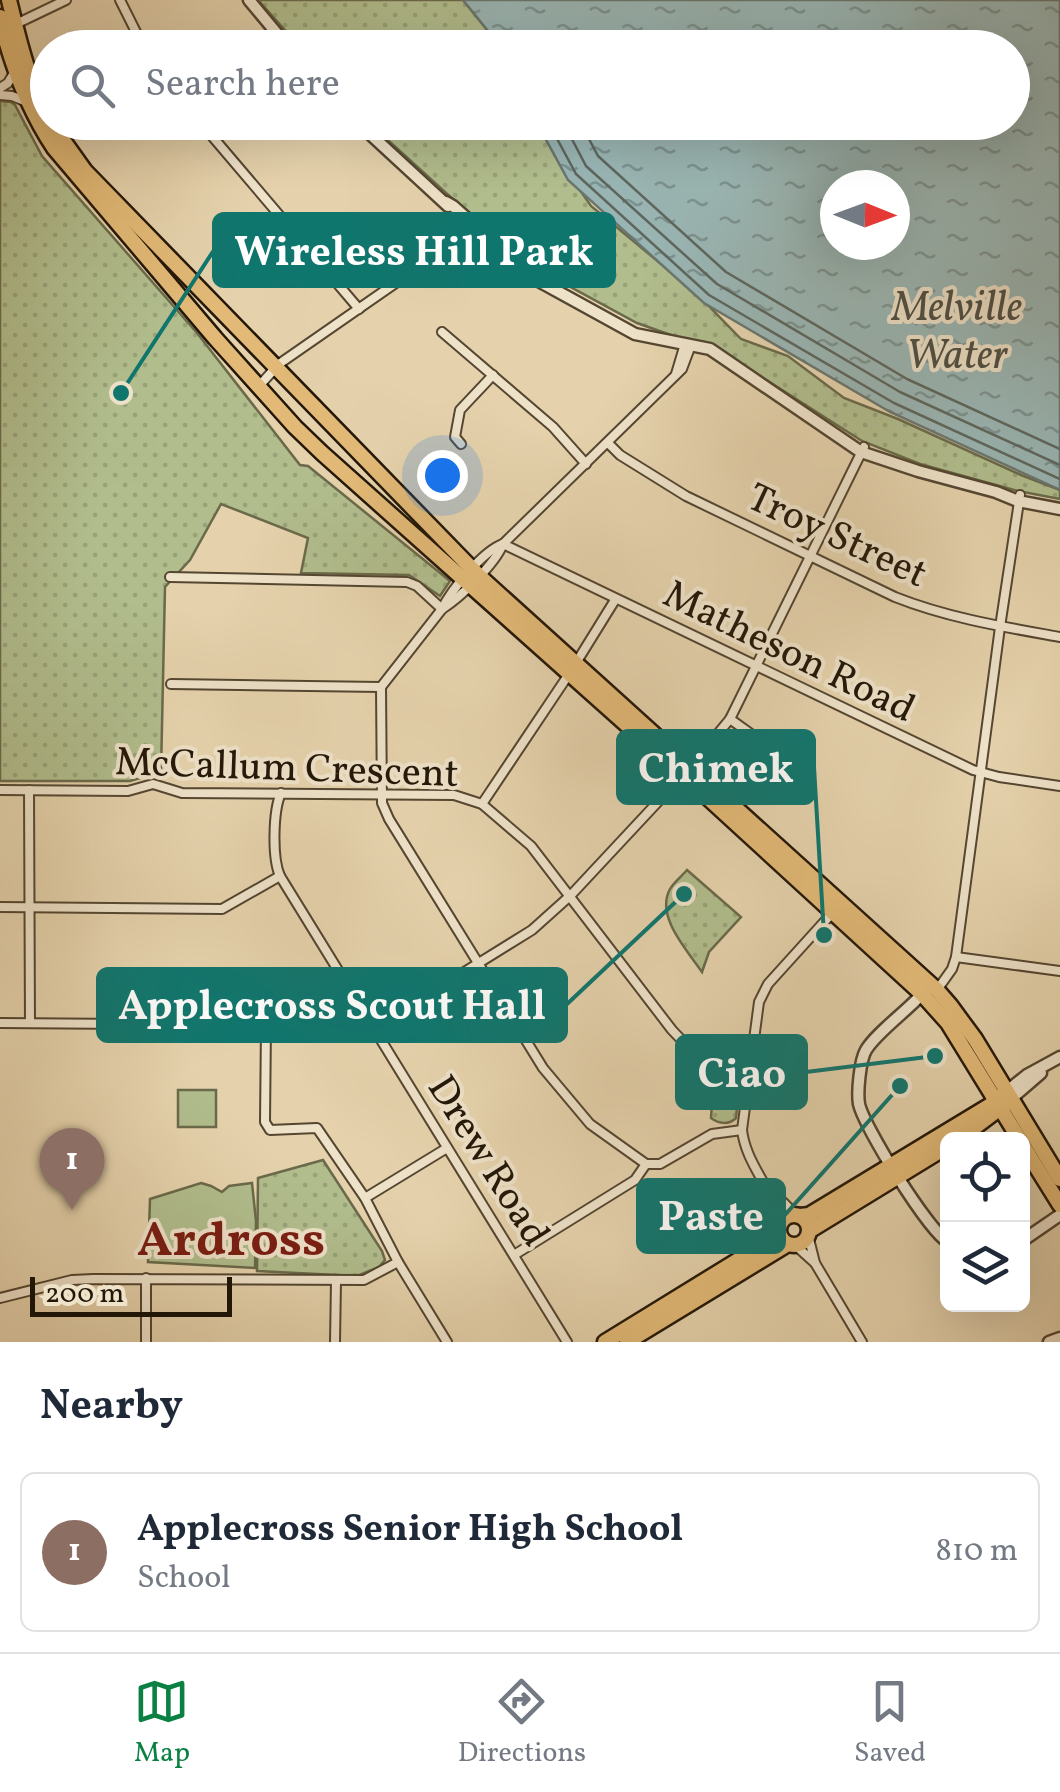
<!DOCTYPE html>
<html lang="en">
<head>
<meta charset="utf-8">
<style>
  :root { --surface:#fff; --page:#f6f6f7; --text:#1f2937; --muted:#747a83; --line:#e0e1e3; --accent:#0b8043 }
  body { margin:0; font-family:Vollkorn,serif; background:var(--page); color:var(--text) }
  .controls { position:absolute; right:30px; bottom:30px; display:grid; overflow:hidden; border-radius:15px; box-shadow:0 10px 40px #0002 }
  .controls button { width:90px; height:90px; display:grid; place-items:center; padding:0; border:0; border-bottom:2px solid var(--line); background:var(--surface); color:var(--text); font:50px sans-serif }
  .compass { position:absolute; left:820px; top:170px; width:90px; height:90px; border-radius:50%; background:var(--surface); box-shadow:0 10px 40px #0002; rotate:91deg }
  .scale { position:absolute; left:30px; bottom:25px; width:202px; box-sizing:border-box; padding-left:10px; border:5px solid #231708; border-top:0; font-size:28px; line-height:35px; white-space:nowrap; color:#231708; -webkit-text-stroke:8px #eee2c9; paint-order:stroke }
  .you { position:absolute; left:442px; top:475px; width:35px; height:35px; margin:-25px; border:8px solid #fff; border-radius:50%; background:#1a73e8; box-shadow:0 0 0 15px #1a73e833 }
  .badge { display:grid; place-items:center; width:65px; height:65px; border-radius:50%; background:var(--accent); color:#fff; font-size:32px; font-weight:700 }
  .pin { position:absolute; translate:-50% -82px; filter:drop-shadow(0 2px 5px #0008) }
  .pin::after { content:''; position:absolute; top:52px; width:35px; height:30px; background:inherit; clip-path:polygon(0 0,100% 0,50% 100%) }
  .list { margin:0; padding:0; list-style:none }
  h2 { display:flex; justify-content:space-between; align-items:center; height:130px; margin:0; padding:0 40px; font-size:42px }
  h2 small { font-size:32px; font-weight:400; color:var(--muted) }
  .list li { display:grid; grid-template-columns:65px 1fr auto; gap:30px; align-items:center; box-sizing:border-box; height:160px; margin:0 20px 20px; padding:0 20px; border:2px solid var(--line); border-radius:15px }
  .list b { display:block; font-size:38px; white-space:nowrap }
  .list p { margin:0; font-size:32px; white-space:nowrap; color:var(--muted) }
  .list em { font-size:32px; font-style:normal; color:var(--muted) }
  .icon { flex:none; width:55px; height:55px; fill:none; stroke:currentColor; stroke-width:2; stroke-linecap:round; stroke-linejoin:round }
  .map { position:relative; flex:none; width:1060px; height:1342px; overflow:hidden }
  .search { position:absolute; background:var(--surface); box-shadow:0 10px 40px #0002; left:30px; right:30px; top:30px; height:110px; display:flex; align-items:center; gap:25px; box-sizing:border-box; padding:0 35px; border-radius:55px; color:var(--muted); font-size:38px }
  .sheet { height:310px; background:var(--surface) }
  nav { display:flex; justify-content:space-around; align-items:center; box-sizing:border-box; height:140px; border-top:2px solid var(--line); background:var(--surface); font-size:28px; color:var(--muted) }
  nav a { display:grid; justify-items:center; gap:5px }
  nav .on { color:var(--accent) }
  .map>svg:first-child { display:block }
  .grass { fill:#b1bd8d; stroke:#6a6a4a; stroke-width:2.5 }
  .park { fill:url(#park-dots); stroke:#6a6a4a; stroke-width:2.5 }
  .water { fill:url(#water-ripples); stroke:#6a766f; stroke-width:2.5; fill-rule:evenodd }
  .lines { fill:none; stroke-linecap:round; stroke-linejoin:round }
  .shore { stroke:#5e665e; stroke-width:2.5 }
  .minor-casing { stroke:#544631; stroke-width:12 }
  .tertiary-casing { stroke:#544631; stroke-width:15 }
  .trunk-casing { stroke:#231708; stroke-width:19 }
  .minor { stroke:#eee2c9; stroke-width:8 }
  .tertiary { stroke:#eee2c9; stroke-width:10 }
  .trunk { stroke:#e2b976; stroke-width:14 }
  .labels { text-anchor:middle; stroke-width:8; stroke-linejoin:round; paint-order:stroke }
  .street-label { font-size:40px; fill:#231708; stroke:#eee2c9 }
  .water-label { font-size:42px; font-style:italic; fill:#4c4e44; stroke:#eee2c9 }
  .district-label { font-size:50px; font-weight:bold; fill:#7a1f14; stroke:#eee2c9 }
  .leader { fill:none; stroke:#0f766e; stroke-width:4 }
  .callout-dot { fill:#0f766e; stroke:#eee2c9; stroke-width:4 }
  .callout { fill:#0f766e; stroke:#0f766e; stroke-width:4 }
  .callout-label { font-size:42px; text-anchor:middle; font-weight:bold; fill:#fff }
</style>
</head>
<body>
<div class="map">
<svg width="1060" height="1342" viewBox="0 0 1060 1342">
  <defs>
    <pattern id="park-dots" width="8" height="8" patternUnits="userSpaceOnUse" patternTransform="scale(2.5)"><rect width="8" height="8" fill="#b1bd8d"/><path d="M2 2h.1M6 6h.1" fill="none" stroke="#98a278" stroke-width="1.8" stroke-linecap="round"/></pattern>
    <pattern id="water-ripples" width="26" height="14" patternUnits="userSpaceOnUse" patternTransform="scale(2.5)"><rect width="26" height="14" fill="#99b5b3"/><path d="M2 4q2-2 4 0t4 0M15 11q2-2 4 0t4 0" fill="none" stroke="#7c9290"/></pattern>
  </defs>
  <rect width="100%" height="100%" fill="#e5d2ac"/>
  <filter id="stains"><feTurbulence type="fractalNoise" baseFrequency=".002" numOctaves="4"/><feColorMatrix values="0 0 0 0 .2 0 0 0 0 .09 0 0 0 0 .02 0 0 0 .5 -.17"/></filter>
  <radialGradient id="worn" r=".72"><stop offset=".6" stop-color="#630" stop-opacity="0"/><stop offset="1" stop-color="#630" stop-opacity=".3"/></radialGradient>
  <!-- grass -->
  <g class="grass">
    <rect x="178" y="1090" width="38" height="37"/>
    <path d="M201,1183L211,1186L222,1192L229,1186L252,1183L256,1221L255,1268L148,1262L150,1199Z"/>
  </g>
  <!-- park -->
  <g class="park">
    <path d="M258,0H463L488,31L497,47H300Z"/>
    <path d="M0,101L11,102L15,105L42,156L197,333L300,465L308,466L450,581L440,596L409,575L301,573L308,538L221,504L190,560L165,587L161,772L130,781H0Z"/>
    <path d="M369,123H537L552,150L591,206L696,293L741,339L788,356L844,398L898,419L1021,475L1060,490V499L1018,491L920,464L862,441L727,355L637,323L519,259Z"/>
    <path d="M687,870L741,917L709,952L702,972C687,950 655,916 670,889C674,882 682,876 687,870Z"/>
    <path d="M719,1080L732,1082L739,1086L736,1118C729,1125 719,1124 711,1118L713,1087Z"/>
    <path d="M323,1160L382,1251L385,1260L379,1267L357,1276L257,1271L258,1178Z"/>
  </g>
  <!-- water -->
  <path class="water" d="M463,0H1060V490L890,412L704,303L568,180L537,123L1012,122V48L497,47L488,31ZM835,185H895V245H835Z"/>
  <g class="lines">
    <!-- shore -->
    <g class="shore">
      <path d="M548,122L576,174L709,295L894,403L1060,479"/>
      <path d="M563,122L586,166L717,284L900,392L1060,465"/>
      <path d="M580,122L598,156L726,272L907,379L1060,449"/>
    </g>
    <!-- minor casing -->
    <g class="minor-casing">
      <g id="minor">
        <path d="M120,0L144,48"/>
        <path d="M16,24L66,0"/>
        <path d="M0,88L8,83L15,71"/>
        <path d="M0,95L12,96L27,102"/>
        <path d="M200,122L359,309"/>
        <path d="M442,332L553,427L586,464"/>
        <path d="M676,374L685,344"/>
        <path d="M259,386L279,364L472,230L476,226"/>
        <path d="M608,443L620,455L686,496L895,597C948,618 1004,627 1060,637"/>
        <path d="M461,444L455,437L460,410L493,375"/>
        <path d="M503,544L973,770L999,777L1060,786"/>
        <path d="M170,577L407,582L417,586L442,609"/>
        <path d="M442,609C461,597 495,564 503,544"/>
        <path d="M576,663L615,600"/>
        <path d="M171,684L381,687"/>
        <path d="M730,719L800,769"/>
        <path d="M691,766L730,719L864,447"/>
        <path d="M0,790L128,791L153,784L182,793L454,795L482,804L531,846L672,1030C699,1059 710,1067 748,1079"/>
        <path d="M29,790L30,1023"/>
        <path d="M281,793C273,811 272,858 280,876L567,1342"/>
        <path d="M482,804L569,674"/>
        <path d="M0,907L222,909L280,876"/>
        <path d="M956,957L1060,971"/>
        <path d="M937,990L952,969L956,957L1000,627L1020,495"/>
        <path d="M0,1023L364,1026L387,1020L532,930L571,895L683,775"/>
        <path d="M266,1025L265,1122L270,1130L317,1128L365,1198L398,1262L447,1342"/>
        <path d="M646,1164L590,1124L543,1068L389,819L382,803L381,687L442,609C451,590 483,551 503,544L682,369L691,345"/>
        <path d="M646,1164H660L712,1134L742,1130"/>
        <path d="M771,1190L796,1215"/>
        <path d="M365,1198L447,1148"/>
        <path d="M780,1224C774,1189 746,1165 742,1130L759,1002L768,984L835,910"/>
        <path d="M808,1235L815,1263L862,1342"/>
        <path d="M795,1245L815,1263"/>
        <path d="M514,1255L635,1180L646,1164"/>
        <path d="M0,1298L72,1280L93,1279L364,1280L398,1262"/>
        <path d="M146,1342V1278"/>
        <path d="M335,1342L336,1281"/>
      </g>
    </g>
    <!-- tertiary casing -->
    <g class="tertiary-casing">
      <g id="tertiary">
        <path d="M249,0L289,48"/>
        <path d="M357,122L448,206"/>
        <path d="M446,202L453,206L488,237L491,244L515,268L635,334L710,349L861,452L918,471L996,492L1018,501L1060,509"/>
        <path d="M922,994C908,1010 876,1033 866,1050C860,1060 857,1092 859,1104C864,1127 928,1230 948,1242"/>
        <path d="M1007,1091L1027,1075L1060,1057"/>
        <path d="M1011,1099L1041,1073"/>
        <path d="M1022,1241L1060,1215"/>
        <path d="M1049,1342L1060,1338"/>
      </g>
    </g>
    <!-- trunk casing -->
    <g class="trunk-casing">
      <g id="trunk">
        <path d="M9,0C19,41 28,80 48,117"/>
        <path d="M0,17C11,64 27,107 54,148L215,338L295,427L322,453L683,775L922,994L948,1023L1020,1140"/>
        <path d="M50,122L85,171L478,575L937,990L950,1005L975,1039L1060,1179"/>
        <path d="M958,1140L1007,1103"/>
        <path d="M1022,1144L1060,1205"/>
        <circle cx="794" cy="1230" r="15"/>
        <path d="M800,1216L809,1215L989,1106L1002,1095"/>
        <path d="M809,1231L948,1146"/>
        <path d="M605,1342L766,1243L779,1227"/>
        <path d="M627,1342L788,1244"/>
      </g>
    </g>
    <!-- minor -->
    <use href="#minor" class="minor"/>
    <!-- tertiary -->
    <use href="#tertiary" class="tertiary"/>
    <!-- trunk -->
    <use href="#trunk" class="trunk"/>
  </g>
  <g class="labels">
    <!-- street labels -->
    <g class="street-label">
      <text transform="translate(838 534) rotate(25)" y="14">Troy Street</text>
      <text transform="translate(790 650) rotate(26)" y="14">Matheson Road</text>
      <text transform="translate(287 766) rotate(2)" y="14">McCallum Crescent</text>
      <text transform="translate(490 1160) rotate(58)" y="14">Drew Road</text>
    </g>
    <!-- water labels -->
    <g class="water-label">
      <text x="957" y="320">Melville<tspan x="957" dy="48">Water</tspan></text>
    </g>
    <!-- district labels -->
    <g class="district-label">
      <text x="231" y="1255">Ardross</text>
    </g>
  </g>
  <!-- callouts -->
  <path class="leader" d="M121 393L214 250M824 935L814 767M684 894L566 1005M935 1056L806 1072M900 1086L784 1216"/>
  <g class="callout-dot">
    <circle cx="121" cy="393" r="10"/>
    <circle cx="824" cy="935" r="10"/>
    <circle cx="684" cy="894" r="10"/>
    <circle cx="935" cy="1056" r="10"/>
    <circle cx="900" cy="1086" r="10"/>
  </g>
  <g class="callout">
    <rect x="214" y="214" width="400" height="72" rx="10"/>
    <rect x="618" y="731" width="196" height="72" rx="10"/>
    <rect x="98" y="969" width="468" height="72" rx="10"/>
    <rect x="677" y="1036" width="129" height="72" rx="10"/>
    <rect x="638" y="1180" width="146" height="72" rx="10"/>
  </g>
  <g class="callout-label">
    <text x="414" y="265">Wireless Hill Park</text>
    <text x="716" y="782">Chimek</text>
    <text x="332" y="1019">Applecross Scout Hall</text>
    <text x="742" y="1087">Ciao</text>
    <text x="711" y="1230">Paste</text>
  </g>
  <rect width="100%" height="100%" filter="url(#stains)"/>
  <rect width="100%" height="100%" fill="url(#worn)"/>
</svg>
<div class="controls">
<button><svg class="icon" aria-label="locate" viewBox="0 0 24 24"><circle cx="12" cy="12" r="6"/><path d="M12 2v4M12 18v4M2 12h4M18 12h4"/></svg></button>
<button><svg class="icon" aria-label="layers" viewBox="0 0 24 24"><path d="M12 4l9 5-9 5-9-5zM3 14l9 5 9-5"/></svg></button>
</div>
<svg class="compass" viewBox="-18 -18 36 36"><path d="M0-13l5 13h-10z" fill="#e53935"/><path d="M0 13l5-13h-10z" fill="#747a83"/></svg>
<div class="scale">200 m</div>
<div class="you"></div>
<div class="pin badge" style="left:72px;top:1210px;background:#8d6e63">1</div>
<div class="search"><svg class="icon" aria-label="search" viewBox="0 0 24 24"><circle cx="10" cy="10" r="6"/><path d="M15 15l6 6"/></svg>Search here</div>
</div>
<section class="sheet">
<h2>Nearby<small></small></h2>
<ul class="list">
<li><span class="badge" style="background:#8d6e63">1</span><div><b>Applecross Senior High School</b><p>School</p></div><em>810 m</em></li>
</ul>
</section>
<nav>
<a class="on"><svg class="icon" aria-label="map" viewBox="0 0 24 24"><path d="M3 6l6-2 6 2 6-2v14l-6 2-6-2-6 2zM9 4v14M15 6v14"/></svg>Map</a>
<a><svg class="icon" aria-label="directions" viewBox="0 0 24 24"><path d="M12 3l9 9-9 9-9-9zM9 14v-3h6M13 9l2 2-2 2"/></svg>Directions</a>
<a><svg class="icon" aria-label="saved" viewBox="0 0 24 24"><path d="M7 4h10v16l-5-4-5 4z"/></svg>Saved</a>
</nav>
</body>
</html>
